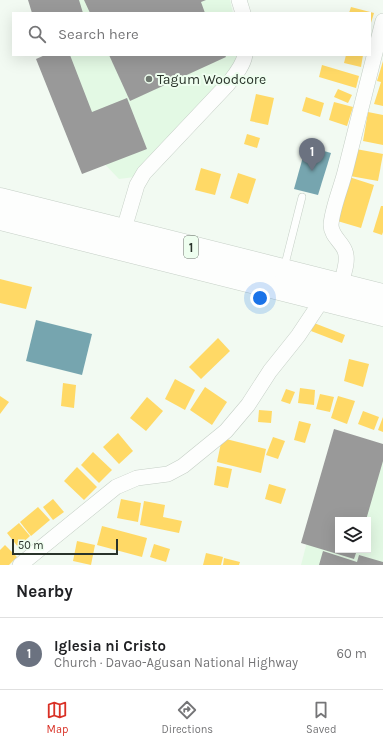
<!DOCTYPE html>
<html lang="en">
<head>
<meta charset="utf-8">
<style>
  :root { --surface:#fff; --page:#f2f2f2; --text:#202124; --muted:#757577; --line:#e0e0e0; --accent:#d93025 }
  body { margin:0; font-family:Karla,sans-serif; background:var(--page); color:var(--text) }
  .controls { position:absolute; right:12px; bottom:12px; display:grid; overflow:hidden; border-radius:0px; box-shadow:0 4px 16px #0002 }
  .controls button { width:36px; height:36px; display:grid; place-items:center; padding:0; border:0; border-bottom:1px solid var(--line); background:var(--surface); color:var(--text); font:20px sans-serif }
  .scale { position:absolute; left:12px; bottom:10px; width:106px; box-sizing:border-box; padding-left:4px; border:2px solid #29332a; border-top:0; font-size:11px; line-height:14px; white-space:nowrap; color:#29332a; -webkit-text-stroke:3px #eefeef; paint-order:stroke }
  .you { position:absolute; left:260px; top:298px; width:14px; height:14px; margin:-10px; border:3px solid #fff; border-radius:50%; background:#1a73e8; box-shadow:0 0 0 6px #1a73e833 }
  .badge { display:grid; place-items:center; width:26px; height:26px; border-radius:50%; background:var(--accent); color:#fff; font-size:13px; font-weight:700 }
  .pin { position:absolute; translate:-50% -33px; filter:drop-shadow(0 1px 2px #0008) }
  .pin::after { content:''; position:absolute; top:21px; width:14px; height:12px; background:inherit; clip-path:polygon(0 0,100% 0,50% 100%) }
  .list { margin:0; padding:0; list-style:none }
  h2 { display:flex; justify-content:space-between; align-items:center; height:52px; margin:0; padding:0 16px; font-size:17px }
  h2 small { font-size:13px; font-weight:400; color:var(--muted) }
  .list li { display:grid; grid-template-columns:26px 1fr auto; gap:12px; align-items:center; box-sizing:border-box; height:72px; padding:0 16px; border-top:1px solid var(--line) }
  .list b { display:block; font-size:15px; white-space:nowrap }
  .list p { margin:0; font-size:13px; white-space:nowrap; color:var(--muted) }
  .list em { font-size:13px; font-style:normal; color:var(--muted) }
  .icon { flex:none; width:22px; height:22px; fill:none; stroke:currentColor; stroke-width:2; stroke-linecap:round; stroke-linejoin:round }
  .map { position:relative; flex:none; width:383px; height:565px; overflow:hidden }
  .search { position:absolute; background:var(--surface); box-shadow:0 4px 16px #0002; left:12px; right:12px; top:12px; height:44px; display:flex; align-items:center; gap:10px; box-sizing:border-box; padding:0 14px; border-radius:0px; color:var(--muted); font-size:15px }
  .sheet { height:124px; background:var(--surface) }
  nav { display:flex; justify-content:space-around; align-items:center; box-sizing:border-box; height:56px; border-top:1px solid var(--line); background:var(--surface); font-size:11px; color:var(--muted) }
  nav a { display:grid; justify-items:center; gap:2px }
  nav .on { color:var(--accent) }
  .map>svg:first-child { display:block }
  .built { fill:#e3f9e4; fill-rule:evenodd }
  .homes { fill:#ffd966 }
  .public { fill:#76a5af }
  .industry { fill:#999 }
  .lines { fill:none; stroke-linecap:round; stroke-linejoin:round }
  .service-casing { stroke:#c5cfc6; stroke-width:8 }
  .minor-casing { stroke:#c5cfc6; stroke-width:16 }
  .trunk-casing { stroke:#c5cfc6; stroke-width:23 }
  .service { stroke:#fdfefd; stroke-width:7 }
  .minor { stroke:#fdfefd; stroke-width:15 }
  .trunk { stroke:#fdfefd; stroke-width:22 }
  .poi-dot { fill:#6f7970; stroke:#eefeef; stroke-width:1.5 }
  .labels { text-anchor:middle; stroke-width:4; stroke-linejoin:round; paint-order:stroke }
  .shield { fill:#eefeef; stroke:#647065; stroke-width:1 }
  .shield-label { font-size:13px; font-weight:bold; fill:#29332a }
  .poi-label { font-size:14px; fill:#29332a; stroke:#eefeef; text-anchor:start }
</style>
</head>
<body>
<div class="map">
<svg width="383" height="565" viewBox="0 0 383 565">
  <rect width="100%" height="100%" fill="#f2faf2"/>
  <!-- built -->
  <g class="built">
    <path d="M40,0H230L233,13H42Z"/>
    <path d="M50,55H240L241,63L135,177L119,179L98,157Z"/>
    <path d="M335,435L383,448V565H301ZM338,520H368V550H338Z"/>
  </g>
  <!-- homes -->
  <g class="homes">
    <path d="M351,7L374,13L370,26V13H349Z"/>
    <path d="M346,55H363L361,67L344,63Z"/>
    <path d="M383,61V106L374,104L381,82L377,81Z"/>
    <path d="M322,65L359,76L356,88L319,77Z"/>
    <path d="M338,89L352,95L348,103L334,97Z"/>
    <path d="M256,94L274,98L268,125L250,121Z"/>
    <path d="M306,97L324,103L320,117L302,111Z"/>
    <path d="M334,102L353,107L347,126L329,120Z"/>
    <path d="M368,112L383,115V145L363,141Z"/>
    <path d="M247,134L260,138L257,148L244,144Z"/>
    <path d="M356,149L383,154L378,181L350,176Z"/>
    <path d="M201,168L221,174L215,195L195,190Z"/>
    <path d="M238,173L256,179L248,204L230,198Z"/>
    <path d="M346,176L374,185L361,228L334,220Z"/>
    <path d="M381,206H383V232L382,235L373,232Z"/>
    <path d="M0,279L32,287L26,309L0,303Z"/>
    <path d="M314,323L345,335L342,343L311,331Z"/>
    <path d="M218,338L230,351L201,379L189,367Z"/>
    <path d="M349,359L369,364L363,387L344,381Z"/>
    <path d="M175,379L195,390L185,410L165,399Z"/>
    <path d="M63,383L76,385L74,408L61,406Z"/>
    <path d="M205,387L227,402L212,425L190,410Z"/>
    <path d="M300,388L315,390L314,405L298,403Z"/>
    <path d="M286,389L295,392L290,404L281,401Z"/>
    <path d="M320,394L334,397L330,412L316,409Z"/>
    <path d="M0,396L9,402L0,414Z"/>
    <path d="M338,396L355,401L347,424L331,418Z"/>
    <path d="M147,397L163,411L146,431L130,418Z"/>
    <path d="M259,410L272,411L271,423L258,422Z"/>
    <path d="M363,411L379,417L374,430L358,424Z"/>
    <path d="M383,417V432L378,430Z"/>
    <path d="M299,421L311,424L305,443L294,440Z"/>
    <path d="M118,433L133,451L119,464L103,447Z"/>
    <path d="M273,437L285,441L278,459L266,455Z"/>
    <path d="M222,438L266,449L261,473L217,462Z"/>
    <path d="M93,452L112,470L99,483L81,465Z"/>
    <path d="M217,466L232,469L228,488L214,485Z"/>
    <path d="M77,467L97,487L84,500L64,481Z"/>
    <path d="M269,484L286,489L281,504L265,499Z"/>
    <path d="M53,499L64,512L53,520L43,507Z"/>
    <path d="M121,499L141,503L138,522L117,518Z"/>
    <path d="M144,501L165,505L163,517L182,521L179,533L140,525Z"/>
    <path d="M38,507L50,520L31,536L20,522Z"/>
    <path d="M19,523L30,536L18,547L7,533Z"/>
    <path d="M102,526L147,538L142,557L97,545Z"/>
    <path d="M77,541L95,545L91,565L73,561Z"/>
    <path d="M154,544L170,549L166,562L150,557Z"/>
    <path d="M5,545L17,557L9,565H0V550Z"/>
    <path d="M206,553L223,557L221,565H203Z"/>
    <path d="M224,558L240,562L239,565H223Z"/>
  </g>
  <!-- public -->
  <g class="public">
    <path d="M306,146L331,153L318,195L294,189Z"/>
    <path d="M36,320L92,334L82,375L26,361Z"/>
  </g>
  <!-- industry -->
  <g class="industry">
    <path d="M28,0H79L83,13H32Z"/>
    <path d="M84,0H206L201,2L205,13H90Z"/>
    <path d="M45,55H70L92,112L127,98L147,149L82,174L36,59Z"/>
    <path d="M109,55H225L226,57L130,101Z"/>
    <path d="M334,429L383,444V461L366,520H338V550H357L354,559L301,543Z"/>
    <path d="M323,551L357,562L359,555L383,562V565H319Z"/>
  </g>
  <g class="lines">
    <!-- service casing -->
    <g class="service-casing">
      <path id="service" d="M284,268L302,197"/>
    </g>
    <!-- minor casing -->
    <g class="minor-casing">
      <g id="minor">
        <path d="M239,0L243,13"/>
        <path d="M121,239L137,185L144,173L228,84C235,75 243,66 245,55"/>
        <path d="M341,284C343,275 349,261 345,251C342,242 331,236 331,225C332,209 341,188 345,172C358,122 370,71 383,21"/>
        <path d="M20,565L116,487L137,478L168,474L183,466L226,431L248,405L270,371L298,336L322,300"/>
      </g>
    </g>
    <!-- trunk casing -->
    <g class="trunk-casing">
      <g id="trunk">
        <path d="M0,199L383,295"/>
        <path d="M0,219L383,315"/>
      </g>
    </g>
    <!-- service -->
    <use href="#service" class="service"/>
    <!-- minor -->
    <use href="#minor" class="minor"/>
    <!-- trunk -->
    <use href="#trunk" class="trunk"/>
  </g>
  <!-- markers -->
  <circle class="poi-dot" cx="149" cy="79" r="4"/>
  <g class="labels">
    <!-- shield labels -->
    <rect class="shield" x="184" y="236" width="14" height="22" rx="3"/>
    <g class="shield-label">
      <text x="191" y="252">1</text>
    </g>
    <!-- poi labels -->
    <g class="poi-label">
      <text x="157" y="84">Tagum Woodcore</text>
    </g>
  </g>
</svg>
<div class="controls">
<button><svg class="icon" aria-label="layers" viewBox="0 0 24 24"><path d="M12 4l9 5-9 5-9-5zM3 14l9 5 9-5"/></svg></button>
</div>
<div class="scale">50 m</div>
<div class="you"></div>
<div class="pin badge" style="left:312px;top:171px;background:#6b7280">1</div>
<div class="search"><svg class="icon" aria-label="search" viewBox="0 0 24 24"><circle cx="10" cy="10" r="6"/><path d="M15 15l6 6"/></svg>Search here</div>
</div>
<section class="sheet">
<h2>Nearby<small></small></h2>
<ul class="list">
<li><span class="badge" style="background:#6b7280">1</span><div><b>Iglesia ni Cristo</b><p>Church · Davao-Agusan National Highway</p></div><em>60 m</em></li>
</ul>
</section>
<nav>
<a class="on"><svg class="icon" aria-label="map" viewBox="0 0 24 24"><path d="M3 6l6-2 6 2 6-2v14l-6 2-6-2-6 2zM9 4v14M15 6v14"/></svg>Map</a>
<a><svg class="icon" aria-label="directions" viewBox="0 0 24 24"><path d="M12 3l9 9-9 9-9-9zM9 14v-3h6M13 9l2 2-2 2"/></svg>Directions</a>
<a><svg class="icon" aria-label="saved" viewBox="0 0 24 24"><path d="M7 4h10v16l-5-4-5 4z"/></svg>Saved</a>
</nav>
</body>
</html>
